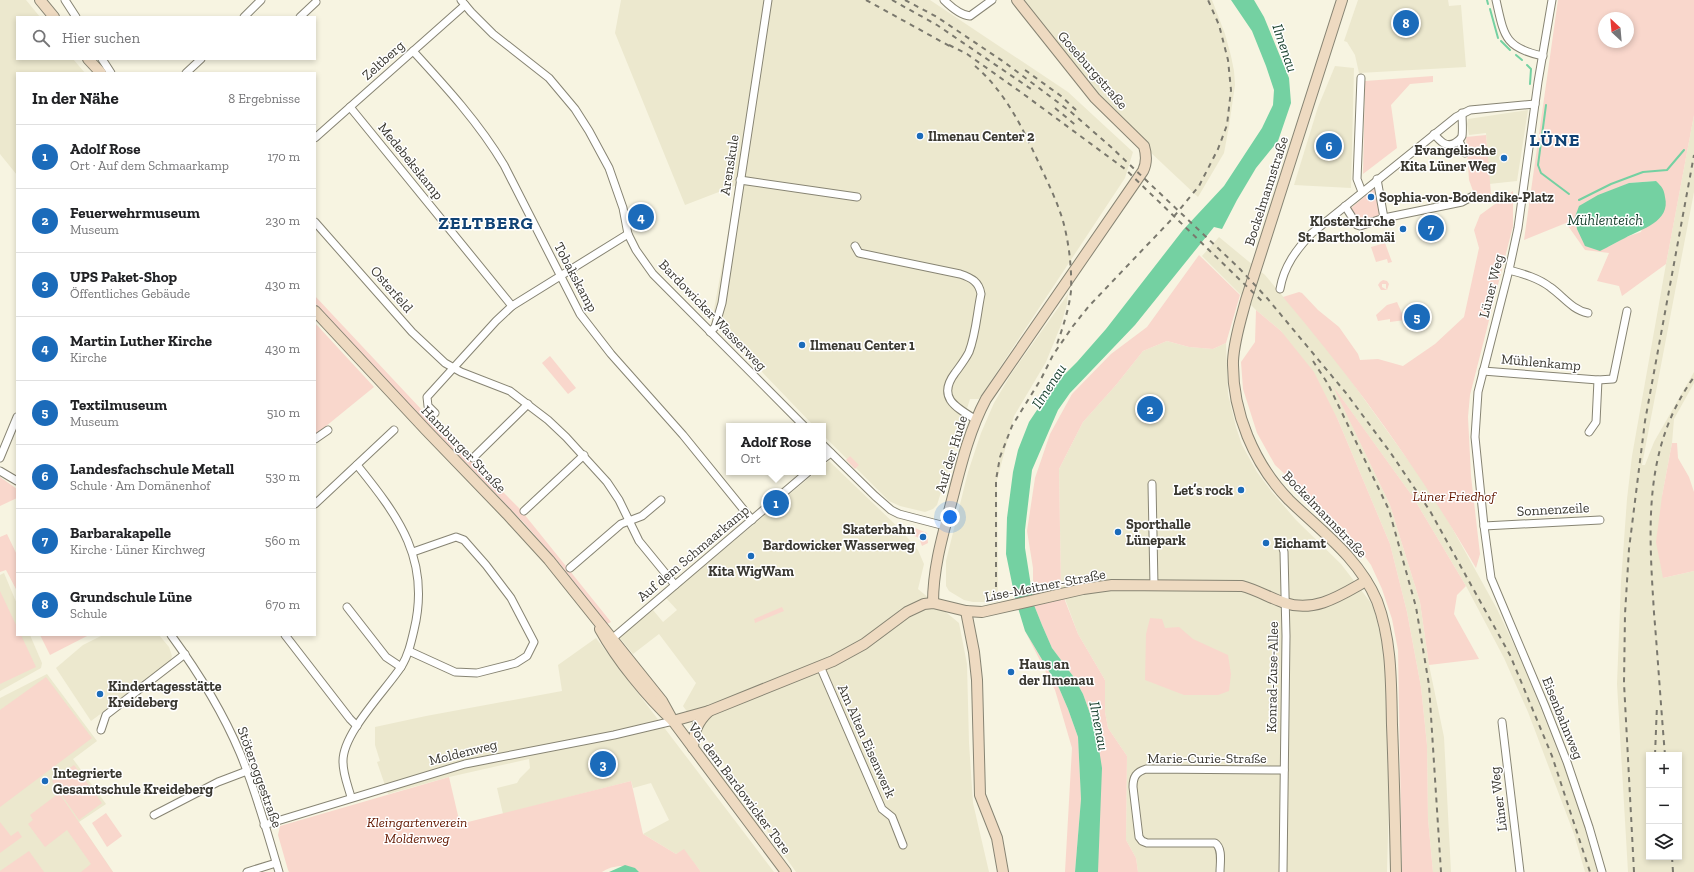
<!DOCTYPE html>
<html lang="de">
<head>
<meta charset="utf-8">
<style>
  :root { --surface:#fff; --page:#f6f6f6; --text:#202124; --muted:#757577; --line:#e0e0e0; --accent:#1b6bba }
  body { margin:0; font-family:"Zilla Slab",serif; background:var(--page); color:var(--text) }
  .controls { position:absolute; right:12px; bottom:12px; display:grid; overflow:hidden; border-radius:0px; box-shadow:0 2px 6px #0003 }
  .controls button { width:36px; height:36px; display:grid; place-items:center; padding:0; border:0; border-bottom:1px solid var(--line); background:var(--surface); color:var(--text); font:20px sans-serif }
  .compass { position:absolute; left:1598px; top:12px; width:36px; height:36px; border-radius:50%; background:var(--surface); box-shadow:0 2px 6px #0003; rotate:334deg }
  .you { position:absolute; left:950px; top:517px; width:14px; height:14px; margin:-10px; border:3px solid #fff; border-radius:50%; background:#1a73e8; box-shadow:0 0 0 6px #1a73e833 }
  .badge { display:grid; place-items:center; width:26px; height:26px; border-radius:50%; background:var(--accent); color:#fff; font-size:13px; font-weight:700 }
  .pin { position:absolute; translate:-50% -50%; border:2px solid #fff; box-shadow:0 1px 4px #0006 }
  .popup { position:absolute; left:726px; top:423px; width:100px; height:52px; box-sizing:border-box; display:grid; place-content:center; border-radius:0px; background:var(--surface); filter:drop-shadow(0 1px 3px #0005); font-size:13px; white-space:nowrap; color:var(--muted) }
  .popup b { font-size:15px; color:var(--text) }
  .popup::after { content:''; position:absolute; left:50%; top:100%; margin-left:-8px; border:8px solid transparent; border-top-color:var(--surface) }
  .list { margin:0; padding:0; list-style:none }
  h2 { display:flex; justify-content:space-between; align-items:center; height:52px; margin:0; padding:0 16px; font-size:17px }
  h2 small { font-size:13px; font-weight:400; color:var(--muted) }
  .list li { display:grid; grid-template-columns:26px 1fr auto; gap:12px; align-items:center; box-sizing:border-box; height:64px; padding:0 16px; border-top:1px solid var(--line) }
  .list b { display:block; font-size:15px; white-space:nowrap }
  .list p { margin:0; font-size:13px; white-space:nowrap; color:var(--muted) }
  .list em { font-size:13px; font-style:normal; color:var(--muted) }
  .icon { flex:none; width:22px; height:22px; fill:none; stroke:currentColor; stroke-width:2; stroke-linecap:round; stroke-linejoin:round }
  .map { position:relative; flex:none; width:1694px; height:872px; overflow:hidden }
  .search { position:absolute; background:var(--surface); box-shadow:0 2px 6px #0003; left:16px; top:16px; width:300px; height:44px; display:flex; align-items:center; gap:10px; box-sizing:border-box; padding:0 14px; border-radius:0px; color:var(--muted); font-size:15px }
  .panel { position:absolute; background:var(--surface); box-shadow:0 2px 6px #0003; left:16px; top:72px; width:300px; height:564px; border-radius:0px }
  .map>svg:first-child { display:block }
  .built { fill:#ece8ce; fill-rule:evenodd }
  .green { fill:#f9d7cc; fill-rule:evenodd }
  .water { fill:#74d1a2 }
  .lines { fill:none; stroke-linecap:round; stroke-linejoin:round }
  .stream { stroke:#74d1a2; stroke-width:2 }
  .street-casing { stroke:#878473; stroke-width:9 }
  .secondary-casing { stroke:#878473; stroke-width:12 }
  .street { stroke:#fff; stroke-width:7 }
  .secondary { stroke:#eedac1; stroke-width:10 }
  .rail { stroke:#7a786d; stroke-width:2; stroke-dasharray:5 5; stroke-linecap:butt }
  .poi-dot { fill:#1b6bba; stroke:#fff; stroke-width:1.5 }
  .labels { text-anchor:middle; stroke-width:3; stroke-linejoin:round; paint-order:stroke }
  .street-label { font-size:14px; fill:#3a3831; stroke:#fff }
  .poi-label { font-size:14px; font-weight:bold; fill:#3a3831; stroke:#fff; text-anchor:start }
  .park-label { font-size:14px; font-style:italic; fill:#631800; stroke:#fff }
  .water-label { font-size:15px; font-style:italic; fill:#1b4330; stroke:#fff }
  .district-label { font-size:18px; font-weight:bold; letter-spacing:1px; fill:#104274; stroke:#fff }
</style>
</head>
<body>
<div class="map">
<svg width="1694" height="872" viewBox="0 0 1694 872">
  <rect width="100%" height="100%" fill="#f7f4e1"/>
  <!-- built -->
  <g class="built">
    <path d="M0,0H26L40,17H17V59H73L85,73H17V175L0,154Z"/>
    <path d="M621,0H930L1068,92L1133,152L1125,178L979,399H970L937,505L933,509L925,512L900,506L889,501L823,435V426H814L712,320L737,185L685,205L615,33Z"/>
    <path d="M1014,0H1212L1225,34L1231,56L1234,71L1235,85L1229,126L1224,153L1198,197L1082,88Z"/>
    <path d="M1358,0H1448L1449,6L1461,5L1466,67L1359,73L1355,55L1347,42L1344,41Z"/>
    <path d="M1335,66L1354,68L1351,188L1294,185L1318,107Z"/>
    <path d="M1528,110L1517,181L1489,184L1486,133L1469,135L1467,124L1468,119Z"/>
    <path d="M1694,115V192L1642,465H1645L1654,442L1694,372V383L1674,419L1672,443L1662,496L1663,578L1694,571V872H1628L1617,684L1621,582L1627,499L1632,456L1666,264ZM1649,755H1679V857H1649Z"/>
    <path d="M1219,237L1265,275L1319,339L1349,378L1421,478L1446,517L1497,609L1523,664L1573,790L1600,872H1585L1574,834L1528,712L1504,658L1466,586L1413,497L1335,389L1390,505L1420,602L1429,665L1444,737L1451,872H1433L1428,819L1427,745L1421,687L1407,612L1390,544L1338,420L1281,331L1256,310L1202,256Z"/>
    <path d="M1068,294L1067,304L1061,325L1046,362L1014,416L997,480L998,602H973L964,600L949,591L946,586V561L968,472L981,433L994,403L1011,374Z"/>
    <path d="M1167,341L1189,347L1213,349L1226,343L1228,394L1236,427L1242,445L1257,472L1272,492L1296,520L1341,564L1371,603L1375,613L1383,646L1387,695L1389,798L1387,872H1138L1136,858L1126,840L1127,756L1108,728L1105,712V680L1078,634L1061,588L1059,469L1083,422L1116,385L1143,351Z"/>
    <path d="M829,461L901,530L918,550L924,564L918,589L959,623L967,664L969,743L973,803L989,872H796L747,803L726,766L683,706L696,683L659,634L633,654L619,637L653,610L663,622L677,610L666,598L816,472H823V466Z"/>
    <path d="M4,573L17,604V635H30L42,663L41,668L0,691V575Z"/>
    <path d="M103,635H159L169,647L172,656L170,662L91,721L56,668L83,645Z"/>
    <path d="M596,638L774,872H701L684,850L676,854L643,834L669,820L651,783L633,788L631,781L503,814L497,788L517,783L520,778L530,768L529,759L449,777L388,794L377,762L380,761L375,745V727L426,716L562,691L558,665Z"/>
    <path d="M47,674L97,741L73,759L106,804L79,822L113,872H0V698Z"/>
  </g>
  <!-- green -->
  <g class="green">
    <path d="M1558,0H1694V115L1666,264L1622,296L1619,286L1597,281L1609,253L1585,250L1566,223L1524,240ZM1604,18H1628V42H1604ZM1656,181L1641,232L1626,237L1608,247L1617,189L1629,183Z"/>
    <path d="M1433,76V82L1410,84L1391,105L1397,148L1363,174L1365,81Z"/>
    <path d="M1486,135L1491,194L1476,199L1469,180L1466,137Z"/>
    <path d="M1376,187L1380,217L1360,224L1352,214L1351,208Z"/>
    <path d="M1513,191V226L1470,395L1468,417L1471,476L1480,554L1476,568C1419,470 1356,383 1283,297L1299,292L1302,293L1318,310L1339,327L1358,354L1360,360L1378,359L1403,366L1435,344L1464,317L1479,248L1474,230L1480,215Z"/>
    <path d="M1385,243L1392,262L1388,263L1387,259L1376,262L1371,247Z"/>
    <path d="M1199,255L1240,295L1226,343L1213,349L1189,347L1167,341L1143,351L1116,385L1083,422L1059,469L1061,588L1033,594V568L1027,531L1035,478L1050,434L1072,394L1111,354L1147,327Z"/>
    <path d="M1383,280L1387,281L1389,284L1387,290L1386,288V284H1382V287L1387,290H1381L1378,285L1380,282Z"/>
    <path d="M315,296L421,409L520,509L611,622L607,624L560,564L525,524L380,374L315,303Z"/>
    <path d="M1397,302L1405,320L1390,322V319L1378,321L1376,315L1387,305Z"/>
    <path d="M1256,310L1281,331L1314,372L1338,420L1390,544L1407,612L1421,687L1427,745L1428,819L1433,872H1402L1398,650L1392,619L1382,589L1371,565L1347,532L1275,465L1257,433L1243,389L1241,362L1255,342Z"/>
    <path d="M315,323L374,387L315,435Z"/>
    <path d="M550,356L576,388L568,394L542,363Z"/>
    <path d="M1333,386L1413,497L1466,586L1457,595L1454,614L1479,659L1429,665L1420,602L1390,505Z"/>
    <path d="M1672,443H1677L1678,458L1689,477L1694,492V571L1663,578L1656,542L1662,496Z"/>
    <path d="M850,456L859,465L855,469L846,460Z"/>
    <path d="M0,477L17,489V498L0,506Z"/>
    <path d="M915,528L927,533L928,543L922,546L919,538L910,534L907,531Z"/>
    <path d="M7,534L17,555V591L6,570L0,572V537Z"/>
    <path d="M0,591L17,627V635H21L36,667L0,684Z"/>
    <path d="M1064,598L1078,634L1105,680V712L1108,728L1127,756L1126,840L1136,858L1138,872H1098L1096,730L1083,694L1073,676L1052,648L1042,625L1034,605Z"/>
    <path d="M782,607L784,611L755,623L754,619Z"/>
    <path d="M1150,618L1162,619L1165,628L1179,627L1193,639L1228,655L1231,674L1229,691L1218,695H1184L1145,680L1146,634Z"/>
    <path d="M1025,631L1059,688L1068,709L1078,737L1081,799L1075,872H1065L1072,748L1055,690Z"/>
    <path d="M40,635H89L50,655Z"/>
    <path d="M46,677L92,738L0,807V710Z"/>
    <path d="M74,765L102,803L79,820L52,781Z"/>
    <path d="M449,777L460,824L631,781L643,834L676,854L684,849L701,872H639C630,863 612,865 602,872H289L288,870L278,835L280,826Z"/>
    <path d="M59,793L113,872H81L91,864L67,830L45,847L28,824L33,820L30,815Z"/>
    <path d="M106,813L122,836L107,847L92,823Z"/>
    <path d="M0,822L11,836L18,831L22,837L0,853Z"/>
    <path d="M29,851L44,872H0V871Z"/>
  </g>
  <!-- water -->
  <g class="water">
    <path d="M1231,0H1254L1264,17L1289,78L1291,103L1278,141L1256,168L1237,200L1222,229L1214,227L1135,325L1070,393L1058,410L1032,470L1025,530V548L1034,605L1042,625L1052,648L1073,676L1083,694L1096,730L1102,768L1098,872H1075L1081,799L1078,737L1068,709L1059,688L1025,631L1015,598L1006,554L1007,518L1013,472L1018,450L1029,422L1053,386L1077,362L1106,329L1183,230L1224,186L1262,128L1273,105L1274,90L1266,66L1252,31Z"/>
    <path d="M1656,181C1662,187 1664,189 1665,197C1671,222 1641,229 1625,238C1616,242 1609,247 1600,251L1585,246L1577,229L1575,217L1579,206L1598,195L1629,183Z"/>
    <path d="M625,865L635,868L639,872H609Z"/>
  </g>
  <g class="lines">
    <!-- stream -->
    <g class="stream">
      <path d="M1487,0L1488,4"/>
      <path d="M1490,9L1498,38"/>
      <path d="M1501,41L1510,50"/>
      <path d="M1516,55L1522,60"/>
      <path d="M1527,65L1531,69L1530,84"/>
      <path d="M1546,105L1538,165L1541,173L1569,194"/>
      <path d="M1579,200L1611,184L1643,172L1667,170L1684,150"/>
    </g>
    <!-- street casing -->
    <g class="street-casing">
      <g id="street">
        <path d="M65,0L76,17"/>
        <path d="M461,0L471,12L493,34L549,78L575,109L589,131L609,168L623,208L628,234L636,250L653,274L804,426"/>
        <path d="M944,0C951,7 961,15 970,16L992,0"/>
        <path d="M1496,0C1504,35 1504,48 1543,56"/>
        <path d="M1552,0L1538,82L1518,228L1509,270L1478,392L1475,437L1484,526L1491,578L1545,706L1567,762L1589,827L1602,872"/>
        <path d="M244,17L261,0"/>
        <path d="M300,17L316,2"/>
        <path d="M413,51C446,87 479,123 504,165L580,314L611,354L683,435L752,520"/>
        <path d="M102,59L111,73"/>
        <path d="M186,73L201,59"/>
        <path d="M1361,78L1357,179L1362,192"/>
        <path d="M350,107L512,306"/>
        <path d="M1434,134C1440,141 1446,148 1455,143C1458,141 1461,139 1462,136C1463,129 1462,120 1462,113"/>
        <path d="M315,138L465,5"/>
        <path d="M1459,141L1465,153"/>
        <path d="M1377,179L1384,218"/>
        <path d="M740,180L857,197"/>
        <path d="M1345,206L1357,225L1360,226L1384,218L1462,202L1473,196"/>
        <path d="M315,222L412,332L445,363L461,372L510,391L548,420L566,437L607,482L619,500L639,541L675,585"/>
        <path d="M855,246L859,253L960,274C972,278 979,282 981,294C977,313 976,334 969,352C965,360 960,366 955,373C937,397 955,407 975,419"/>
        <path d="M1509,270C1524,274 1538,278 1550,287C1563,296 1572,310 1588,313"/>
        <path d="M1280,289C1284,266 1296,250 1312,233L1456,117L1470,110L1535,104"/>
        <path d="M710,332L715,327L722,303L768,0"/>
        <path d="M1483,371L1598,380L1613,379L1627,311"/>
        <path d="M435,413L428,406L427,397L496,321L512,306L628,234"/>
        <path d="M1589,432L1596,422L1598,380"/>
        <path d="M315,439L328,430"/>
        <path d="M823,445L875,496L891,510L899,514L945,526"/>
        <path d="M0,458L17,417"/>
        <path d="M473,458L528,404"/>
        <path d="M823,459L831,453"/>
        <path d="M0,471L17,481"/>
        <path d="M1152,484L1154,585"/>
        <path d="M315,504L394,430"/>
        <path d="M524,511L584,455"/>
        <path d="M1484,526L1600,520"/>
        <path d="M1281,542L1284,552L1286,636L1283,872"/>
        <path d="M570,568L621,524L642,516L661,500"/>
        <path d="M347,607L386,657L401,667"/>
        <path d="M171,635C198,672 222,710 240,753C256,791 267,832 279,872"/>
        <path d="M285,635L350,719L357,726"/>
        <path d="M613,638L808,472"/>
        <path d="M409,651L455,672L477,673L516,663L527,656L534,642L511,598L486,565L464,540L456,537L413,552"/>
        <path d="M820,666L882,809L892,817L903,845"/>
        <path d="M1502,722L1520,872"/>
        <path d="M101,730L106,715L185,654"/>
        <path d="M351,797C348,786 343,774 343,762C342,734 385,691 401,667C408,656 411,643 414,630C431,560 399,517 357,465"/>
        <path d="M154,815L218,782L247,771"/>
        <path d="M264,825L465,764L614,735L673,721"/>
        <path d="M247,872L276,863"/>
        <path d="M1220,872C1220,863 1223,848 1215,843H1147L1142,841L1139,837L1133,787C1133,777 1136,772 1146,769L1284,770"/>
      </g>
    </g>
    <!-- secondary casing -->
    <g class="secondary-casing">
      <g id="secondary">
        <path d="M40,0L54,17"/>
        <path d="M1342,0L1246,300C1241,319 1234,340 1233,361C1232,412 1254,464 1289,500C1321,531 1359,558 1377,601C1392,641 1391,683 1392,725C1394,774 1395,823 1396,872"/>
        <path d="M88,59L101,73"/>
        <path d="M315,311L426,430L507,514L549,560L662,701L673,721"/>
        <path d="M933,603C933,567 943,534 952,500C961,465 969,431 986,399L1143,171C1147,163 1147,156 1144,146L1095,98L1017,0"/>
        <path d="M966,611L974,652L977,680L980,795L997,838L1003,872"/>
        <path d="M600,629C617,660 647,697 673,721L786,872"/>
        <path d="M673,721L709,711L833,661L864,644L907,612L924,604L933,603L966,611L982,612L1083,589L1112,585L1242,586C1257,590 1270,598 1285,603C1315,613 1341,595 1366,581"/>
        <path d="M693,748C694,732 697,722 709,711"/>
      </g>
    </g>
    <!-- street -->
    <use href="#street" class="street"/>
    <!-- secondary -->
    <use href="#secondary" class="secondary"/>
    <!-- rail -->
    <g class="rail">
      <path d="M866,0L953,48"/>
      <path d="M892,0L937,25L1031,89"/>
      <path d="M905,0L937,17L1004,62L1071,112L1111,147L1239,268L1267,298L1346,393L1390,452L1430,511L1510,655L1552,756L1590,872"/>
      <path d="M949,45L967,54L1022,93L1125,169L1265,304"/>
      <path d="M975,66C1007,93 1025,133 1042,170C1050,187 1058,204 1063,221C1069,243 1072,269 1071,291C1069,309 1063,327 1057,344"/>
      <path d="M1025,70L1061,96L1077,111"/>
      <path d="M1055,108L1078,127"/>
      <path d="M1313,361L1328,384L1389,510L1416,607L1429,685L1441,872"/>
      <path d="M996,597V480L1000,457L1012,426L1041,379L1053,355L1073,326L1089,306L1171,220L1199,186L1218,149L1227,125L1231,90L1228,60L1219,25L1208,0"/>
      <path d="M1655,755L1657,705"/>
      <path d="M1665,755C1661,708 1658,660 1654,613C1649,530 1642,449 1694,377"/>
      <path d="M1672,857L1673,872"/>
      <path d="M1634,872L1624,683L1625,614L1629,549L1645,421L1694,155"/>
    </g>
  </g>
  <!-- markers -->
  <g class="poi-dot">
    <circle cx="920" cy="136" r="4"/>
    <circle cx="1504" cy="158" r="4"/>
    <circle cx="1371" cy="197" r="4"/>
    <circle cx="1403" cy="229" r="4"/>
    <circle cx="802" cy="345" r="4"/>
    <circle cx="1241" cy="490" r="4"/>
    <circle cx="1118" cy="532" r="4"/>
    <circle cx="923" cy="537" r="4"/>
    <circle cx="1266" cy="543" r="4"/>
    <circle cx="751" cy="556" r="4"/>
    <circle cx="1011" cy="672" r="4"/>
    <circle cx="100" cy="694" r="4"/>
    <circle cx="45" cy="781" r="4"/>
  </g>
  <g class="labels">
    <!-- street labels -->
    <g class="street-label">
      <text transform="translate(383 60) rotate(-42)" y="5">Zeltberg</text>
      <text transform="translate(1093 70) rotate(49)" y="5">Goseburgstraße</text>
      <text transform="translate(411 161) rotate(51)" y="5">Medebekskamp</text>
      <text transform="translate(729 165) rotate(-81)" y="5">Arenskule</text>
      <text transform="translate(1266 191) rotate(-72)" y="5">Bockelmannstraße</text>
      <text transform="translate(576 277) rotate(62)" y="5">Tobakskamp</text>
      <text transform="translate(1491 286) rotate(-76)" y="5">Lüner Weg</text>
      <text transform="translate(392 289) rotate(49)" y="5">Osterfeld</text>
      <text transform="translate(713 315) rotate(46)" y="5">Bardowicker Wasserweg</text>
      <text transform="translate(1541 362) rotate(5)" y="5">Mühlenkamp</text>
      <text transform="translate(464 449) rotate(46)" y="5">Hamburger Straße</text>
      <text transform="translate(951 454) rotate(-73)" y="5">Auf der Hude</text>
      <text transform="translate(1553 509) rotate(-3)" y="5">Sonnenzeile</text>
      <text transform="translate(1325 514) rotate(46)" y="5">Bockelmannstraße</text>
      <text transform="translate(693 553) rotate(-40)" y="5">Auf dem Schmaarkamp</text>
      <text transform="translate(1045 585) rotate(-11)" y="5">Lise-Meitner-Straße</text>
      <text transform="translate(1272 677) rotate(-89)" y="5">Konrad-Zuse-Allee</text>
      <text transform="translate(1563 718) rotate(68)" y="5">Eisenbahnweg</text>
      <text transform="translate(867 741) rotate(66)" y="5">Am Alten Eisenwerk</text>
      <text transform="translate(463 752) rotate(-14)" y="5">Moldenweg</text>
      <text x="1207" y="763">Marie-Curie-Straße</text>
      <text transform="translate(260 777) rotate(70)" y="5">Stöteroggestraße</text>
      <text transform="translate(740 788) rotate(53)" y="5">Vor dem Bardowicker Tore</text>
      <text transform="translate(1498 799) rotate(-97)" y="5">Lüner Weg</text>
    </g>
    <!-- poi labels -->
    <g class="poi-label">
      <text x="928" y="141">Ilmenau Center 2</text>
      <text x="1496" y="155" text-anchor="end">Evangelische<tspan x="1496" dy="16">Kita Lüner Weg</tspan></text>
      <text x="1379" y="202">Sophia-von-Bodendike-Platz</text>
      <text x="1395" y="226" text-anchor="end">Klosterkirche<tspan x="1395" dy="16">St. Bartholomäi</tspan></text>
      <text x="810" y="350">Ilmenau Center 1</text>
      <text x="1233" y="495" text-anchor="end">Let’s rock</text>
      <text x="1126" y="529">Sporthalle<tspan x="1126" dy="16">Lünepark</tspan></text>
      <text x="915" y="534" text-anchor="end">Skaterbahn<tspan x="915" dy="16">Bardowicker Wasserweg</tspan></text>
      <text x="1274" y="548">Eichamt</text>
      <text x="751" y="576" text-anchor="middle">Kita WigWam</text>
      <text x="1019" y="669">Haus an<tspan x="1019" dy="16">der Ilmenau</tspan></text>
      <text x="108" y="691">Kindertagesstätte<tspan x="108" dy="16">Kreideberg</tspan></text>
      <text x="53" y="778">Integrierte<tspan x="53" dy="16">Gesamtschule Kreideberg</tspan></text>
    </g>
    <!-- park labels -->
    <g class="park-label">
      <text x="1454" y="501">Lüner Friedhof</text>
      <text x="417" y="827">Kleingartenverein<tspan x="417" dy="16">Moldenweg</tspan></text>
    </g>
    <!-- water labels -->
    <g class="water-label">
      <text transform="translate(1285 48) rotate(71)" y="5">Ilmenau</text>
      <text x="1605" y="225">Mühlenteich</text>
      <text transform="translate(1049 386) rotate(-57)" y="5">Ilmenau</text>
      <text transform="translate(1099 726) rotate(79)" y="5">Ilmenau</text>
    </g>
    <!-- district labels -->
    <g class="district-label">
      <text x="1555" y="146">LÜNE</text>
      <text x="486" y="229">ZELTBERG</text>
    </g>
  </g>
</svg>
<div class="controls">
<button>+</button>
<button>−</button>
<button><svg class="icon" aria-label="layers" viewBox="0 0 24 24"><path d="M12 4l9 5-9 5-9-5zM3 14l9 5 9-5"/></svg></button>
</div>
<svg class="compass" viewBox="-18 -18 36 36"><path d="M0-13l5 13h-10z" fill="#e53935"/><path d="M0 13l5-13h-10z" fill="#757577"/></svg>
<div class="you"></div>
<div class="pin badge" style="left:776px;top:503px">1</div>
<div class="popup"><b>Adolf Rose</b>Ort</div>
<div class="pin badge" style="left:1150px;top:409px">2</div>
<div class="pin badge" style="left:603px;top:764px">3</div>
<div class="pin badge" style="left:641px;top:217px">4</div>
<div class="pin badge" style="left:1417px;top:317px">5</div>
<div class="pin badge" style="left:1329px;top:146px">6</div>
<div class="pin badge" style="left:1431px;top:228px">7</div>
<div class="pin badge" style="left:1406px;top:23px">8</div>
<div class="search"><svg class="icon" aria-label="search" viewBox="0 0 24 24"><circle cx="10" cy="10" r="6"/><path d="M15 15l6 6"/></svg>Hier suchen</div>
<section class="panel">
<h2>In der Nähe<small>8 Ergebnisse</small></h2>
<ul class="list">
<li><span class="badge">1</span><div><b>Adolf Rose</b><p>Ort · Auf dem Schmaarkamp</p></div><em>170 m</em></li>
<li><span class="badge">2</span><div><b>Feuerwehrmuseum</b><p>Museum</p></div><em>230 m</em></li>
<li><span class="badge">3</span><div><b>UPS Paket-Shop</b><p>Öffentliches Gebäude</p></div><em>430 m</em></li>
<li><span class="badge">4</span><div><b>Martin Luther Kirche</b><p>Kirche</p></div><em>430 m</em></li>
<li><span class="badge">5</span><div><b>Textilmuseum</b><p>Museum</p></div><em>510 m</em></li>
<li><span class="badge">6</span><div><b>Landesfachschule Metall</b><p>Schule · Am Domänenhof</p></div><em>530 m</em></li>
<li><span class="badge">7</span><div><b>Barbarakapelle</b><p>Kirche · Lüner Kirchweg</p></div><em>560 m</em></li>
<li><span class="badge">8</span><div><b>Grundschule Lüne</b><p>Schule</p></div><em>670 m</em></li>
</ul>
</section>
</div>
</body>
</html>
